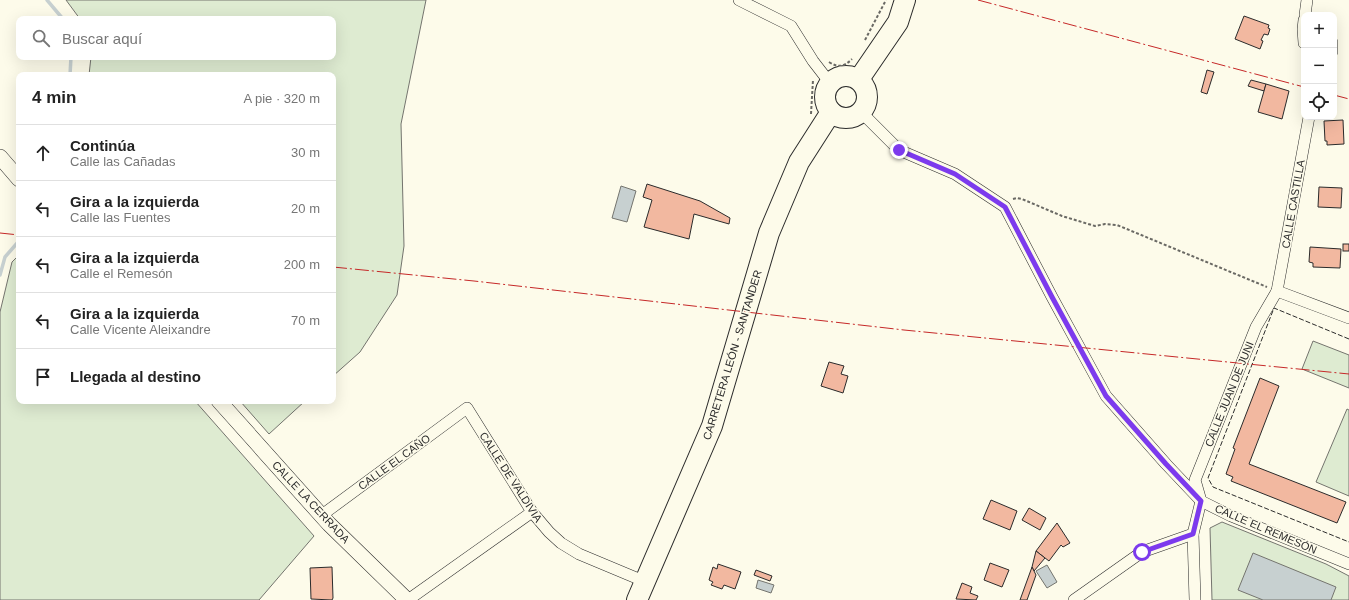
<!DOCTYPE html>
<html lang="es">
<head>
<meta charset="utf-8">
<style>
  :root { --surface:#fff; --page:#f6f6f6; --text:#222; --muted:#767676; --line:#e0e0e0 }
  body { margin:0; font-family:Helvetica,sans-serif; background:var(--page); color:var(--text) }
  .controls { position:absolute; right:12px; top:12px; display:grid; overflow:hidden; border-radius:8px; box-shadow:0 4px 16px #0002 }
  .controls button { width:36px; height:36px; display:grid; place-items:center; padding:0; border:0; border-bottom:1px solid var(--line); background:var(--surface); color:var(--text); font:20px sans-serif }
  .stop { position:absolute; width:12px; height:12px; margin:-9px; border:3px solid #7c3aed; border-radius:50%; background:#fff }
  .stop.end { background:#7c3aed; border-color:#fff; box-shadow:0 1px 4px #0008 }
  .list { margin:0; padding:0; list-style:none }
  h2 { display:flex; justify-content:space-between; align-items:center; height:52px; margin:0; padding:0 16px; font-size:17px }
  h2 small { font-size:13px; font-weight:400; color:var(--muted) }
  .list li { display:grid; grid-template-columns:26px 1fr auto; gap:12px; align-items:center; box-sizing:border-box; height:56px; padding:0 16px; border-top:1px solid var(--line) }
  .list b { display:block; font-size:15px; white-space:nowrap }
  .list p { margin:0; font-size:13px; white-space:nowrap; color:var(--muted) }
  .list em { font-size:13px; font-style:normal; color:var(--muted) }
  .icon { flex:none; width:22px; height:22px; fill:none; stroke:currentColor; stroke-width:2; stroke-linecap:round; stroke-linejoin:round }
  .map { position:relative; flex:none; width:1349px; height:600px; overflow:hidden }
  .search { position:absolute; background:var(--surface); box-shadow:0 4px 16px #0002; left:16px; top:16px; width:320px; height:44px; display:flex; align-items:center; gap:10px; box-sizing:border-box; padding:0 14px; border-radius:8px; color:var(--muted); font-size:15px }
  .panel { position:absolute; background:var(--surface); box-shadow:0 4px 16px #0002; left:16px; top:72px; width:320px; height:332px; border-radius:8px }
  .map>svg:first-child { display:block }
  .green { fill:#deebd1; stroke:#74746e }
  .water { fill:#c7d0d0; stroke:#74746e }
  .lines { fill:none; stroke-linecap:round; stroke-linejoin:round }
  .stream { stroke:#c7d0d0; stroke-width:3.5 }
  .building { fill:#f2b8a0; stroke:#2b2b2b }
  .street-casing { stroke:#2b2b2b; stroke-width:12 }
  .secondary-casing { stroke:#2b2b2b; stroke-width:16 }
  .highway-casing { stroke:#2b2b2b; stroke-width:22 }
  .path { stroke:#6a6964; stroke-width:2; stroke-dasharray:3 2; stroke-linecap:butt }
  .street { stroke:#fdfbea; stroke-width:11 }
  .secondary { stroke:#fdfbea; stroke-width:15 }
  .highway { stroke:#fdfbea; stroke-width:20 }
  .fence { stroke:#2b2b2b; stroke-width:1; stroke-dasharray:5 2; stroke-linecap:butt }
  .power { stroke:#c62828; stroke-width:1; stroke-dasharray:14 3 2 3; stroke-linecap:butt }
  .route { stroke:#7c3aed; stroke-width:5 }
  .labels { text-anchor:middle; stroke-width:3; stroke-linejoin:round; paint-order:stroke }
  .street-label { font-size:11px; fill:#2b2b2b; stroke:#fdfbea }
</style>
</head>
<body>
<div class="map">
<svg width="1349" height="600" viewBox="0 0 1349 600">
  <rect width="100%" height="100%" fill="#fdfbea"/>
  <!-- green -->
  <g class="green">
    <path d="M66,0H426L401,124L404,246L397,295L360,352L333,376V75H89L91,57H333V19H80Z"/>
    <path d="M19,255V401H195L314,536L259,600H0V312L12,262Z"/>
    <path d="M1313,341L1349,355V388L1302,369Z"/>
    <path d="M240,401H305L269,434Z"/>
    <path d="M1347,409L1349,410V496L1316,482Z"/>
    <path d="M1222,522L1326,564L1349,576V600H1212L1210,528Z"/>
  </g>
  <!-- water -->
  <g class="water">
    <path d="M621,186L636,191L627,222L612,218Z"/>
    <path d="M1253,553L1336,587L1331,600H1263L1238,590Z"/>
    <path d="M1047,565L1057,582L1047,588L1036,571Z"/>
    <path d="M758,580L774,585L771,593L756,588Z"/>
  </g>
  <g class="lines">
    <!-- stream -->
    <g class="stream">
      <path d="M47,0L63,19"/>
      <path d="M70,75L71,57"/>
      <path d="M0,275L5,257L19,241"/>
    </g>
  </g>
  <!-- building -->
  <g class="building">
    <path d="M1244,16L1269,25L1268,28L1270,29L1268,35L1264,34L1261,40L1263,41L1260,49L1235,39Z"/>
    <rect x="1334" y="40" width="3" height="14"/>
    <path d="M1207,70L1214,72L1207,94L1201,92Z"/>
    <path d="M1251,80L1266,84L1264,91L1248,86Z"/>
    <path d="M1266,84L1289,91L1282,119L1258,112Z"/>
    <path d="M1334,94H1335L1336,109H1334Z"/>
    <path d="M1343,120L1344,144L1327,145V141H1325L1324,121Z"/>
    <path d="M647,184L700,201L730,218L729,224L694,214L689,239L644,227L652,200L643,197Z"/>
    <path d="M1319,187L1342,188L1341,208L1318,207Z"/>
    <rect x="1343" y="244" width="6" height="7"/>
    <path d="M1310,247L1341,249L1340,268L1313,267V263L1309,262Z"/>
    <path d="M829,362L844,366L841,374L848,376L843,393L821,386Z"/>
    <path d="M1260,378L1279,386L1249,464L1346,502L1337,523L1231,481L1233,477L1226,474L1235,449L1233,448Z"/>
    <path d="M991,500L1017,511L1010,530L983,519Z"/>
    <path d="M1029,508L1046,518L1040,530L1022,520Z"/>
    <path d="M1057,523L1070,543L1063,547L1061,545L1049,561L1036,551Z"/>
    <path d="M1036,551L1045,558L1034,571L1032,567Z"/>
    <path d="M990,563L1009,570L1002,587L984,580Z"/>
    <path d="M718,564L741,572L735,589L724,585L722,589L711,585L713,582L709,580L713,567L717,569Z"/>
    <path d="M332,567L333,598L332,600L311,599L310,568Z"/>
    <path d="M1032,567L1036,575L1027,600H1020Z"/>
    <path d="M756,570L772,576L770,581L754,575Z"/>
    <path d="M962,583L972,587L970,593L978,596L976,600L956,599Z"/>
  </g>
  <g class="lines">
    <!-- street casing -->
    <g class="street-casing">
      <g id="street">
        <path d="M739,0L791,26L813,61L830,83"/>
        <path d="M1305,15L1307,0"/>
        <path d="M1304,20L1303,29L1304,43"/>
        <path d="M861,112L899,150L955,174L1005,207L1052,297L1106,396L1166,464L1201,501L1231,516L1349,564"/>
        <path d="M1277,291L1349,318"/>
        <path d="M322,515L467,408L532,512L549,532L561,543L579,554L646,582"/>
        <path d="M408,600L532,512"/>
        <path d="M1074,600L1142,552L1193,534"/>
        <path d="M1195,600L1193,534L1201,501L1195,480L1256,327L1277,291L1309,117"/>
      </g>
    </g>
    <!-- secondary casing -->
    <g class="secondary-casing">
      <g id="secondary">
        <path d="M0,157L19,179"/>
        <path d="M219,401L329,524L407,600"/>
      </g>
    </g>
    <!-- highway casing -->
    <g class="highway-casing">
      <g id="highway">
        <circle cx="846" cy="97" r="21"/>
        <path d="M859,79L898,22L905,0"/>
        <path d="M637,600L712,426L769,233L799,162L831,112"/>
      </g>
    </g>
    <!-- path -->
    <g class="path">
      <path d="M865,40L886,0"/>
      <path d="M829,62C838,68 844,67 852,59"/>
      <path d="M811,114L813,80"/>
      <path d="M1013,199L1017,198L1022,199L1062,216L1095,226L1105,224L1117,225L1267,287"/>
    </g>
    <!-- street -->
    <use href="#street" class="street"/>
    <!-- secondary -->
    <use href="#secondary" class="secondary"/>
    <!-- highway -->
    <use href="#highway" class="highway"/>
    <!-- fence -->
    <path class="fence" d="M1349,339L1274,308L1208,478L1213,487L1349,542"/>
    <!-- power -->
    <g class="power">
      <path d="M978,0L1304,87"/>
      <path d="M1334,95L1349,99"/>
      <path d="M0,233L19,235"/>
      <path d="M333,267L474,281L904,330L1349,374"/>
    </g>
  </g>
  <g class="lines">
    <!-- route -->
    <path class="route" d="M899,150L955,174L1005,207L1052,297L1106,396L1166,464L1201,501L1193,534L1142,552"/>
  </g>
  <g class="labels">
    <!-- street labels -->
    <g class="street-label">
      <text transform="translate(1293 204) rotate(-80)" y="4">CALLE CASTILLA</text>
      <text transform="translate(732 355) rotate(-73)" y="4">CARRETERA LEÓN - SANTANDER</text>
      <text transform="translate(1229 394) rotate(-68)" y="4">CALLE JUAN DE JUNI</text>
      <text transform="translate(394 462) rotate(-36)" y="4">CALLE EL CAÑO</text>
      <text transform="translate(511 477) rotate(57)" y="4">CALLE DE VALDIVIA</text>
      <text transform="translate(311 502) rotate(47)" y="4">CALLE LA CERRADA</text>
      <text transform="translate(1266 529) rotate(23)" y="4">CALLE EL REMESÓN</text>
    </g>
  </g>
</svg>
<div class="controls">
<button>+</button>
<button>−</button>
<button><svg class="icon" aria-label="locate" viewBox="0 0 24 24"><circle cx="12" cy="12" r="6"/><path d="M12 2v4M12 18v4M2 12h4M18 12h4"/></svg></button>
</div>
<div class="stop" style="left:1142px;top:552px"></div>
<div class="stop end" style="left:899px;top:150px"></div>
<div class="search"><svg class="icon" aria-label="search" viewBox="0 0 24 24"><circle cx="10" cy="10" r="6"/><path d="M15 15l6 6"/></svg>Buscar aquí</div>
<section class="panel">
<h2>4 min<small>A pie · 320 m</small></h2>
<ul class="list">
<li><svg class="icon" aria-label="ahead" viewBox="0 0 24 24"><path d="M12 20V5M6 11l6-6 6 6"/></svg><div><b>Continúa</b><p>Calle las Cañadas</p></div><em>30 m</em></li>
<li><svg class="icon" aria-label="left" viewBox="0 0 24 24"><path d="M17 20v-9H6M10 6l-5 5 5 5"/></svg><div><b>Gira a la izquierda</b><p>Calle las Fuentes</p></div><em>20 m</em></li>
<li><svg class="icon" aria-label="left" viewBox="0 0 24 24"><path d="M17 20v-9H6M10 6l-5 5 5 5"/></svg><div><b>Gira a la izquierda</b><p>Calle el Remesón</p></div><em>200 m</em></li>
<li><svg class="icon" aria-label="left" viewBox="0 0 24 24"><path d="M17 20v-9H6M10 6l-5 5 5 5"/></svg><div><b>Gira a la izquierda</b><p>Calle Vicente Aleixandre</p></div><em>70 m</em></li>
<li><svg class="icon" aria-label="arrive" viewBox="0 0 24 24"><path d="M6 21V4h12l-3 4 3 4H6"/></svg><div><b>Llegada al destino</b></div></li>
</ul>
</section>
</div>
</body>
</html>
